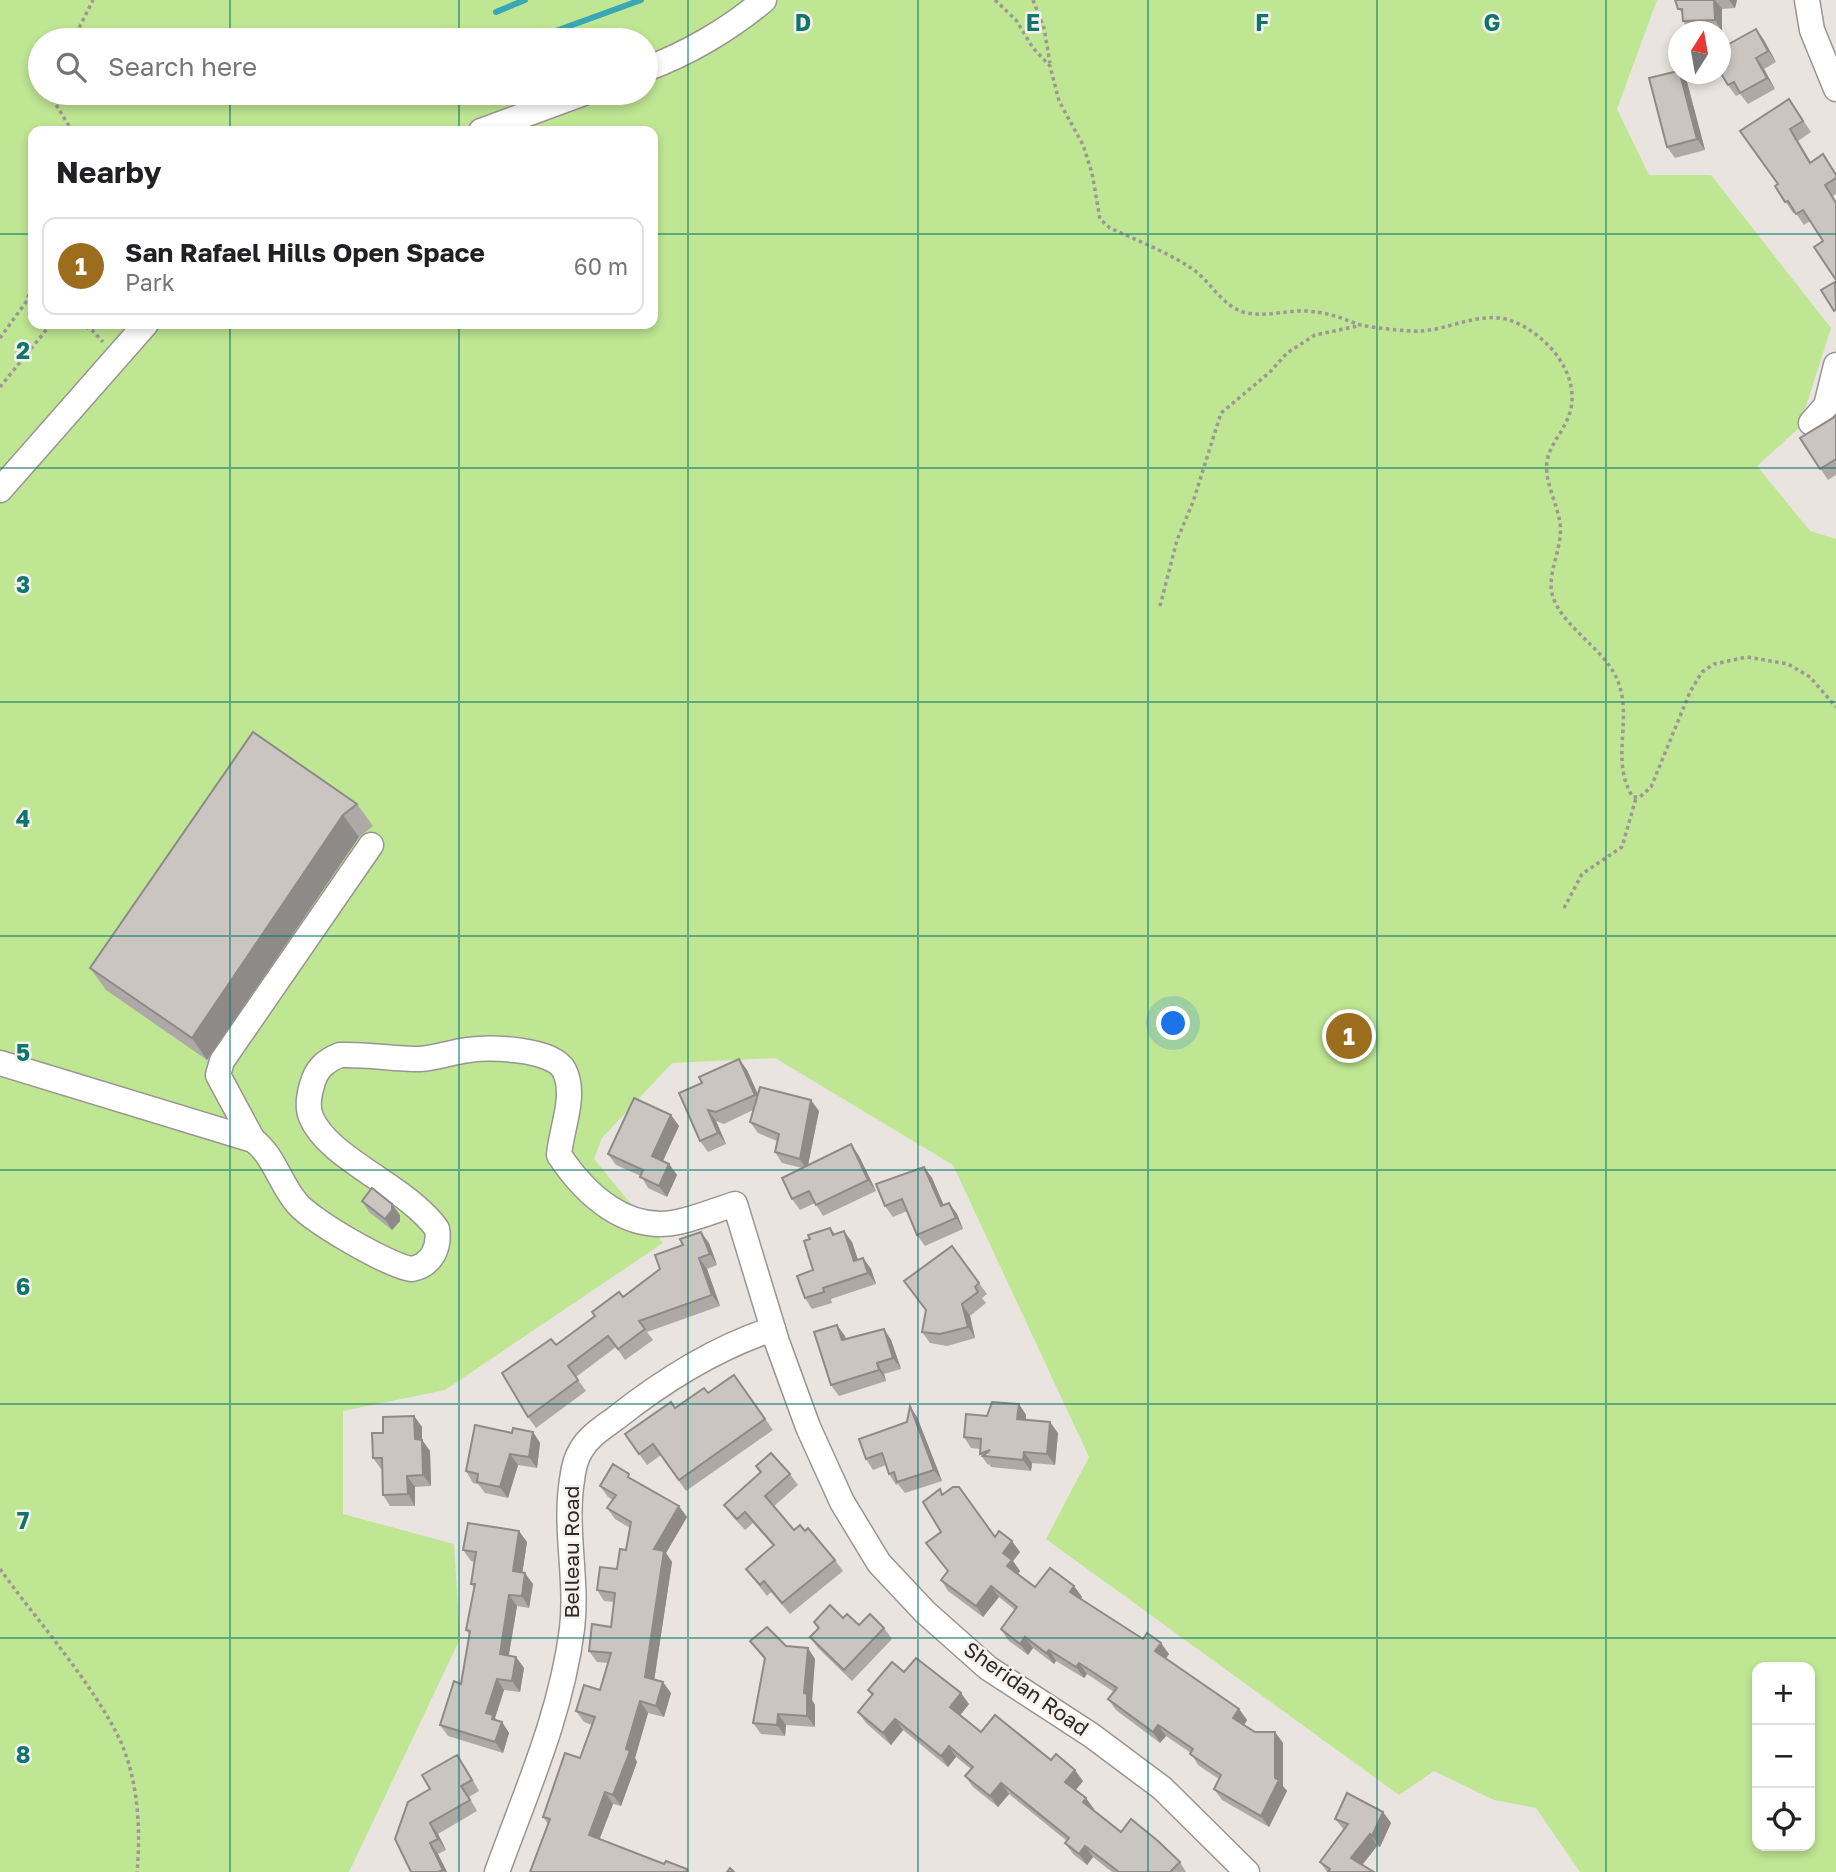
<!DOCTYPE html>
<html lang="en">
<head>
<meta charset="utf-8">
<style>
  :root { --surface:#fff; --page:#f6f6f6; --text:#202124; --muted:#757577; --line:#e0e0e0; --accent:#9b6d1d }
  body { margin:0; font-family:"Golos Text",sans-serif; background:var(--page); color:var(--text) }
  .controls { position:absolute; right:21px; bottom:21px; display:grid; overflow:hidden; border-radius:14px; box-shadow:0 4px 10px #0003 }
  .controls button { width:63px; height:63px; display:grid; place-items:center; padding:0; border:0; border-bottom:2px solid var(--line); background:var(--surface); color:var(--text); font:35px sans-serif }
  .compass { position:absolute; left:1668px; top:21px; width:63px; height:63px; border-radius:50%; background:var(--surface); box-shadow:0 4px 10px #0003; rotate:11deg }
  .you { position:absolute; left:1174px; top:1024px; width:24px; height:24px; margin:-18px; border:5px solid #fff; border-radius:50%; background:#1a73e8; box-shadow:0 0 0 10px #1a73e833 }
  .badge { display:grid; place-items:center; width:46px; height:46px; border-radius:50%; background:var(--accent); color:#fff; font-size:23px; font-weight:700 }
  .pin { position:absolute; translate:-50% -50%; border:4px solid #fff; box-shadow:0 2px 7px #0006 }
  .list { margin:0; padding:0; list-style:none }
  h2 { display:flex; justify-content:space-between; align-items:center; height:91px; margin:0; padding:0 28px; font-size:30px }
  h2 small { font-size:23px; font-weight:400; color:var(--muted) }
  .list li { display:grid; grid-template-columns:46px 1fr auto; gap:21px; align-items:center; box-sizing:border-box; height:98px; margin:0 14px 14px; padding:0 14px; border:2px solid var(--line); border-radius:14px }
  .list b { display:block; font-size:26px; white-space:nowrap }
  .list p { margin:0; font-size:23px; white-space:nowrap; color:var(--muted) }
  .list em { font-size:23px; font-style:normal; color:var(--muted) }
  .icon { flex:none; width:38px; height:38px; fill:none; stroke:currentColor; stroke-width:2; stroke-linecap:round; stroke-linejoin:round }
  .map { position:relative; flex:none; width:1836px; height:1872px; overflow:hidden }
  .search { position:absolute; background:var(--surface); box-shadow:0 4px 10px #0003; left:28px; top:28px; width:630px; height:77px; display:flex; align-items:center; gap:18px; box-sizing:border-box; padding:0 24px; border-radius:38px; color:var(--muted); font-size:26px }
  .panel { position:absolute; background:var(--surface); box-shadow:0 4px 10px #0003; left:28px; top:126px; width:630px; height:203px; border-radius:14px }
  .map>svg:first-child { display:block }
  .green { fill:#bfe693; fill-rule:evenodd }
  .lines { fill:none; stroke-linecap:round; stroke-linejoin:round }
  .stream { stroke:#3aa7b7; stroke-width:6 }
  .minor-casing { stroke:#9a9591; stroke-width:27 }
  .path { stroke:#9c9895; stroke-width:3.5; stroke-dasharray:3.5 3.5; stroke-linecap:butt }
  .minor { stroke:#fff; stroke-width:24 }
  .wall { fill:#aea9a6 }
  .shaded-wall { fill:#8d8a87 }
  .building { fill:#cac5c1; stroke:#8d8a87; stroke-width:2 }
  .grid { fill:none; stroke:#0f766e; stroke-width:2; stroke-opacity:0.55 }
  .labels { text-anchor:middle; stroke-width:5; stroke-linejoin:round; paint-order:stroke }
  .street-label { font-size:21px; fill:#2c2a28; stroke:#f7f1ed }
  .grid-label { font-size:23px; text-anchor:middle; font-weight:bold; fill:#0f766e; stroke:#f7f1ed; stroke-width:5; stroke-linejoin:round; paint-order:stroke }
</style>
</head>
<body>
<div class="map">
<svg width="1836" height="1872" viewBox="0 0 1836 1872">
  <rect width="100%" height="100%" fill="#e9e4e0"/>
  <!-- green -->
  <path class="green" d="M0,0H1657L1617,109L1649,175H1711L1831,328L1799,428L1757,466L1810,531L1836,539V1872H1580L1536,1808L1494,1800L1434,1771L1399,1795L1046,1539L1089,1457L953,1165L775,1058L672,1063L602,1138L594,1159L663,1243L445,1390L343,1411V1514L454,1544L460,1639L349,1872H0ZM40,40H646V93H40ZM33,131H653V324H33ZM1757,1667H1810V1846H1757Z"/>
  <g class="lines">
    <!-- stream -->
    <g class="stream">
      <path d="M496,12L525,0"/>
      <path d="M531,40L641,0"/>
    </g>
    <!-- minor casing -->
    <g class="minor-casing">
      <g id="minor">
        <path d="M1807,0L1812,30L1836,89"/>
        <path d="M646,69C687,54 730,29 764,0"/>
        <path d="M481,131L584,93"/>
        <path d="M1811,423L1826,406L1836,365"/>
        <path d="M0,490L146,324"/>
        <path d="M0,1063L253,1140C273,1154 280,1183 296,1202C309,1220 391,1267 412,1269C432,1265 440,1247 437,1229C408,1187 328,1159 311,1117C307,1107 309,1095 312,1085C316,1069 325,1061 340,1055C367,1054 393,1059 420,1059C436,1058 452,1052 468,1050C490,1047 552,1048 564,1070C577,1095 561,1129 559,1155C585,1194 626,1233 678,1222C697,1218 716,1210 735,1204L777,1342L808,1427L842,1502L879,1563L925,1612L988,1668L1091,1735L1162,1788L1247,1872"/>
        <path d="M253,1140L218,1075L222,1061L371,845"/>
        <path d="M497,1872C526,1792 561,1715 572,1629C578,1580 564,1529 572,1480C573,1471 576,1458 581,1450C589,1436 604,1427 616,1418C664,1380 715,1348 773,1329"/>
      </g>
    </g>
    <!-- path -->
    <g class="path">
      <path d="M995,0L1016,20L1033,48L1050,66L1059,101L1083,145L1092,173L1100,219L1110,228C1136,240 1167,252 1191,268C1210,280 1221,305 1243,312C1264,318 1286,310 1306,311C1325,312 1340,317 1357,324C1366,327 1409,332 1420,331C1448,330 1481,311 1509,320C1546,332 1585,377 1568,418C1562,433 1550,445 1547,461C1544,481 1557,503 1560,523C1563,545 1551,564 1551,586C1552,621 1604,647 1617,679C1634,718 1609,761 1633,797H1640L1651,787L1690,692L1702,672L1714,664L1747,657L1788,664L1810,677L1836,707"/>
      <path d="M1033,0L1044,28L1050,63"/>
      <path d="M73,40L93,0"/>
      <path d="M49,93L72,131"/>
      <path d="M79,324L92,330L103,342"/>
      <path d="M0,338L26,302L33,285"/>
      <path d="M0,387L51,324"/>
      <path d="M1160,606L1177,540L1193,502L1221,413L1269,373L1287,353L1315,335L1358,326"/>
      <path d="M1564,908L1582,874L1622,847L1636,798"/>
      <path d="M0,1569C38,1622 92,1682 120,1740C138,1780 141,1829 137,1872"/>
    </g>
    <!-- minor -->
    <use href="#minor" class="minor"/>
  </g>
  <!-- wall -->
  <g class="wall">
    <path d="M1675,0H1737L1735,8L1722,9V31L1690,32L1683,21V15L1675,2Z"/>
    <path d="M1756,29L1776,62L1764,69L1775,89L1748,104L1740,94L1736,96L1728,85Z"/>
    <path d="M1678,74H1682L1687,82L1705,150L1675,158L1667,147Z"/>
    <path d="M1789,99L1811,132L1798,141L1811,162L1836,174V194L1833,196L1823,241L1810,221L1804,225L1795,212L1793,213L1775,186L1778,184Z"/>
    <path d="M1836,416V475L1828,480L1800,438Z"/>
    <path d="M357,804L373,826L359,837L207,1060L106,990L90,968Z"/>
    <path d="M739,1059L747,1070L758,1094L819,1111L808,1165L851,1144L859,1156L876,1191L823,1216L815,1203L800,1210L792,1199L802,1168L782,1163L775,1152L777,1141L758,1133L750,1122L753,1110L724,1124L716,1121L726,1144L708,1152L700,1141L702,1083Z"/>
    <path d="M671,1115L679,1126L663,1161L669,1164L677,1175L667,1197L648,1188L641,1176L616,1165L608,1154Z"/>
    <path d="M924,1167L932,1178L943,1205L949,1203L957,1214L963,1229L925,1246L917,1235L907,1211L893,1217L885,1206Z"/>
    <path d="M362,1201L400,1215V1221L392,1230L369,1212Z"/>
    <path d="M830,1228L835,1234L852,1242L858,1260L863,1258L871,1269L876,1284L831,1299L832,1303L812,1309L805,1298L813,1270L810,1239Z"/>
    <path d="M709,1243L717,1265L707,1269L720,1306L647,1332L653,1340L625,1360L616,1347L576,1377L586,1391L536,1428L528,1417L556,1345L660,1269Z"/>
    <path d="M952,1246L987,1294L982,1298L986,1303L970,1316L975,1338L947,1346L930,1343L922,1332Z"/>
    <path d="M884,1329L891,1340L901,1369L884,1374L886,1381L839,1396L831,1385L845,1336L846,1339Z"/>
    <path d="M734,1375L773,1430L686,1491L661,1455L647,1465L625,1434L675,1408L708,1393Z"/>
    <path d="M1019,1404L1026,1415V1420L1058,1433L1055,1465L1032,1463L1031,1471L991,1467L989,1464L988,1465L980,1454V1449L971,1448L964,1437L987,1416Z"/>
    <path d="M414,1416L422,1427V1440L430,1451L431,1486L415,1487V1506H390L383,1495L382,1469H381L373,1458L383,1433Z"/>
    <path d="M917,1417L942,1481L905,1493L898,1484L896,1485L889,1474L886,1465L873,1470L866,1459L907,1422Z"/>
    <path d="M533,1432L540,1443L537,1468L518,1465L508,1498L485,1493L478,1484L473,1483L466,1471L512,1433Z"/>
    <path d="M756,1466L790,1474L798,1485L773,1507L794,1530L835,1560L843,1571L790,1614L771,1592L767,1596L746,1569L773,1546L753,1523L745,1530L732,1516L724,1505L760,1473Z"/>
    <path d="M634,1481L687,1517L666,1553L672,1562L654,1680L671,1693L664,1717L648,1713L635,1758L637,1762L621,1806L613,1804L599,1839L664,1864L687,1869L689,1872H530L548,1824L543,1817L580,1758L592,1725L584,1722L576,1711L600,1690L608,1663L597,1662L589,1651L611,1627L614,1602L604,1601L597,1590L617,1569L626,1550L630,1528L615,1519L607,1508L613,1500L608,1497L600,1486Z"/>
    <path d="M944,1494L995,1537L1020,1552L1013,1561L1020,1571L1018,1574L1035,1587L1074,1586L1082,1597L1081,1599L1143,1639L1169,1654L1166,1659L1239,1709L1247,1720L1244,1725L1255,1732H1275L1283,1743V1786L1287,1791L1269,1827L1222,1800L1214,1789L1219,1779L1198,1765L1191,1753L1166,1736L1160,1743L1116,1710L1108,1699L1114,1692L1087,1674L1084,1678L1056,1661L1054,1664L1033,1648L1028,1655L1008,1640L1001,1629L1015,1610L999,1597L983,1617L948,1591L941,1580L947,1571Z"/>
    <path d="M527,1542L522,1573L533,1584L529,1608L517,1606L509,1655L516,1657L524,1668L520,1692L504,1690L495,1718L497,1721L502,1722L509,1733L503,1753L448,1736L440,1725L461,1684L470,1635L466,1630L474,1588L471,1584L474,1562L471,1561L463,1550Z"/>
    <path d="M843,1618L859,1625L884,1628L892,1639L852,1681L818,1648L810,1637L818,1629L814,1622Z"/>
    <path d="M750,1641L786,1646L815,1659L812,1700L815,1705V1727L786,1725L785,1736L761,1734L753,1723L765,1660Z"/>
    <path d="M904,1672L969,1704L960,1715L981,1732L1051,1760L1083,1781L1076,1790L1086,1798L1093,1810L1121,1832L1180,1862L1186,1872H1112L1093,1857L1087,1865L1073,1854L1065,1843L1067,1841L1009,1794L998,1807L973,1787L965,1776L971,1769L956,1757L948,1767L903,1730L891,1745L866,1723L858,1712L872,1696L868,1690Z"/>
    <path d="M465,1766L479,1791L469,1797L477,1811L438,1834L446,1850L438,1854L447,1872H411L430,1789Z"/>
    <path d="M1383,1812L1391,1823L1380,1847L1377,1846L1362,1865L1373,1872H1327L1320,1862L1344,1830L1335,1819Z"/>
  </g>
  <!-- shaded-wall -->
  <g class="shaded-wall">
    <path d="M1714,0H1715L1722,9V31L1715,20Z"/>
    <path d="M1729,0H1737L1735,8Z"/>
    <path d="M1756,29L1764,40L1776,62L1768,51Z"/>
    <path d="M1756,58L1764,69L1775,89L1767,78Z"/>
    <path d="M1680,74H1682L1687,82L1705,150L1697,139Z"/>
    <path d="M343,815L359,837L207,1060L192,1038Z"/>
    <path d="M739,1059L747,1070L763,1106L755,1095Z"/>
    <path d="M811,1100L819,1111L807,1170L800,1159Z"/>
    <path d="M708,1110L716,1121L726,1144L718,1133Z"/>
    <path d="M671,1115L679,1126L660,1167L652,1156Z"/>
    <path d="M851,1144L859,1156L876,1191L868,1180Z"/>
    <path d="M669,1164L677,1175L667,1197L659,1186Z"/>
    <path d="M924,1167L932,1178L949,1217L941,1206Z"/>
    <path d="M949,1203L957,1214L963,1229L956,1218Z"/>
    <path d="M392,1204L400,1215V1221L392,1230L385,1219Z"/>
    <path d="M844,1231L852,1242L862,1272L854,1261Z"/>
    <path d="M701,1232L709,1243L717,1265L710,1254Z"/>
    <path d="M699,1258L707,1269L720,1306L712,1295Z"/>
    <path d="M863,1258L871,1269L876,1284L868,1273Z"/>
    <path d="M962,1304L970,1316L975,1338L968,1327Z"/>
    <path d="M837,1325L845,1336L849,1351L842,1340Z"/>
    <path d="M884,1329L891,1340L901,1369L893,1358Z"/>
    <path d="M877,1363L884,1374L886,1381L879,1370Z"/>
    <path d="M1019,1404L1026,1415L1025,1430L1017,1419Z"/>
    <path d="M910,1406L917,1417L942,1481L934,1470Z"/>
    <path d="M414,1416L422,1427V1440L430,1451L431,1486L423,1475L415,1439Z"/>
    <path d="M1050,1422L1058,1433L1055,1465L1047,1454Z"/>
    <path d="M533,1432L540,1443L537,1468L529,1457Z"/>
    <path d="M1024,1452L1032,1463L1031,1471L1023,1460Z"/>
    <path d="M510,1454L518,1465L508,1498L500,1487Z"/>
    <path d="M407,1476L415,1487V1506L408,1494Z"/>
    <path d="M679,1506L687,1517L666,1553L672,1562L653,1688L645,1677L654,1549Z"/>
    <path d="M519,1531L527,1542L521,1582L513,1571Z"/>
    <path d="M1012,1541L1020,1552L1013,1561L1020,1571L1015,1577L1007,1566L1003,1553Z"/>
    <path d="M525,1573L533,1584L529,1608L522,1596Z"/>
    <path d="M991,1586L999,1597L983,1617L976,1606Z"/>
    <path d="M1074,1586L1082,1597L1078,1603L1070,1592Z"/>
    <path d="M509,1595L517,1606L507,1665L500,1654Z"/>
    <path d="M1025,1637L1033,1648L1028,1655L1020,1644Z"/>
    <path d="M1161,1643L1169,1654L1163,1662L1155,1651Z"/>
    <path d="M808,1648L815,1659L812,1700L815,1705V1727L807,1716L804,1693Z"/>
    <path d="M1049,1650L1056,1661L1054,1664L1046,1653Z"/>
    <path d="M516,1657L524,1668L520,1692L512,1681Z"/>
    <path d="M1079,1663L1087,1674L1084,1678L1076,1667Z"/>
    <path d="M497,1679L504,1690L495,1718L501,1725L502,1722L509,1733L503,1753L495,1742L486,1713Z"/>
    <path d="M663,1682L671,1693L664,1717L656,1706Z"/>
    <path d="M961,1693L969,1704L958,1718L950,1707Z"/>
    <path d="M640,1701L648,1713L635,1758L637,1762L621,1806L613,1795Z"/>
    <path d="M1239,1709L1247,1720L1241,1730L1233,1718Z"/>
    <path d="M778,1714L786,1725L785,1736L777,1725Z"/>
    <path d="M895,1719L903,1730L891,1745L883,1733Z"/>
    <path d="M1158,1725L1166,1736L1160,1743L1153,1732Z"/>
    <path d="M1275,1732L1283,1743V1786L1287,1791L1269,1827L1261,1816L1275,1778Z"/>
    <path d="M949,1746L956,1757L948,1767L941,1756Z"/>
    <path d="M1075,1770L1083,1781L1073,1793L1065,1782Z"/>
    <path d="M1001,1783L1009,1794L998,1807L990,1796Z"/>
    <path d="M605,1792L613,1804L597,1846L589,1835Z"/>
    <path d="M1086,1798L1094,1809L1090,1813L1083,1802Z"/>
    <path d="M1383,1812L1391,1823L1380,1847L1372,1836Z"/>
    <path d="M430,1823L438,1834L446,1850L438,1839Z"/>
    <path d="M1370,1834L1377,1846L1359,1869L1351,1858Z"/>
    <path d="M430,1843L438,1854L447,1872H445L443,1870Z"/>
    <path d="M1085,1846L1093,1857L1087,1865L1079,1854Z"/>
  </g>
  <!-- building -->
  <g class="building">
    <path d="M1675,0H1714L1715,20L1683,21L1682,9H1678Z"/>
    <path d="M1756,29L1768,51L1756,58L1767,78L1740,93L1734,82L1728,85L1720,72V49Z"/>
    <path d="M1678,71V74H1680L1697,139L1667,147L1649,78Z"/>
    <path d="M1789,99L1803,121L1790,129L1810,163L1823,154L1836,175V178L1825,185L1836,203V280L1814,247L1823,241L1803,210L1796,214L1788,201L1785,202L1775,186L1778,184L1740,131Z"/>
    <path d="M1835,282L1836,309L1834,311L1821,290Z"/>
    <path d="M1836,416V459L1820,469L1800,438Z"/>
    <path d="M253,732L357,804L343,815L192,1038L90,968Z"/>
    <path d="M739,1059L755,1095L716,1112L708,1110L718,1133L700,1141L679,1093L702,1083L699,1077Z"/>
    <path d="M760,1087L811,1100L800,1159L775,1152L779,1134L750,1122Z"/>
    <path d="M634,1098L671,1115L652,1156L669,1164L659,1186L640,1177L643,1170L608,1154Z"/>
    <path d="M851,1144L868,1180L816,1205L809,1191L792,1199L782,1178Z"/>
    <path d="M924,1167L941,1206L949,1203L956,1218L917,1235L902,1199L885,1206L876,1184Z"/>
    <path d="M372,1188L392,1204V1210L385,1219L362,1201Z"/>
    <path d="M830,1228L833,1235L844,1231L854,1261L863,1258L868,1273L823,1288L824,1292L805,1298L797,1276L813,1270L804,1241L810,1239L808,1235Z"/>
    <path d="M701,1232L710,1254L699,1258L712,1295L639,1321L645,1329L618,1349L608,1336L568,1366L578,1380L528,1417L502,1373L551,1339L556,1345L595,1316L592,1312L619,1292L623,1297L660,1269L655,1255L683,1245L680,1239Z"/>
    <path d="M952,1246L979,1283L975,1287L978,1292L962,1304L968,1327L940,1334L922,1332L926,1310L904,1281Z"/>
    <path d="M837,1325L842,1340L884,1329L893,1358L877,1363L879,1370L831,1385L814,1332Z"/>
    <path d="M734,1375L765,1419L679,1480L653,1444L639,1454L625,1434L671,1402L675,1408L704,1388L708,1393Z"/>
    <path d="M992,1402L1019,1404L1017,1419L1050,1422L1047,1454L1024,1452L1023,1460L983,1456L990,1450L980,1454L981,1439L964,1437L966,1414L987,1416Z"/>
    <path d="M910,1406L934,1470L897,1482L894,1472L889,1474L882,1453L866,1459L859,1439L907,1422Z"/>
    <path d="M414,1416L415,1439L422,1440L423,1475L407,1476L408,1494L383,1495L382,1458H373L372,1433H383V1417Z"/>
    <path d="M475,1425L512,1433L513,1428L533,1432L529,1457L510,1454L500,1487L477,1482L478,1474L466,1471Z"/>
    <path d="M771,1453L790,1474L765,1496L794,1530L800,1525L805,1531L808,1528L835,1560L782,1603L764,1581L760,1585L746,1569L774,1545L745,1512L737,1519L724,1505L761,1472L756,1466Z"/>
    <path d="M613,1464L629,1474L628,1477L679,1506L654,1549L664,1551L645,1677L663,1682L656,1706L640,1701L626,1749L630,1751L613,1795L605,1792L589,1835L664,1864L666,1861L687,1869L686,1872H530L550,1819L543,1817L565,1753L580,1758L595,1717L576,1711L584,1685L600,1690L611,1653L589,1651L592,1624L611,1627L615,1593L597,1590L600,1567L617,1569L620,1549L626,1550L631,1522L607,1508L616,1495L600,1486Z"/>
    <path d="M953,1487H959L995,1537L999,1531L1012,1541L1003,1553L1012,1560L1007,1566L1035,1587L1050,1568L1074,1586L1070,1592L1143,1639L1147,1633L1161,1643L1155,1651L1239,1709L1233,1718L1255,1732H1275V1778L1279,1780L1261,1816L1214,1789L1221,1775L1190,1754L1193,1749L1158,1725L1153,1732L1108,1699L1117,1688L1079,1663L1076,1667L1049,1650L1046,1653L1025,1637L1020,1644L1001,1629L1017,1607L991,1586L976,1606L941,1580L948,1571L926,1543L941,1532L923,1502L940,1489L942,1495Z"/>
    <path d="M468,1523L519,1531L513,1571L525,1573L522,1596L509,1595L500,1654L516,1657L512,1681L497,1679L486,1713L493,1715L492,1719L502,1722L495,1742L440,1725L454,1681L461,1684L470,1631L466,1630L475,1584H471L476,1552L463,1550Z"/>
    <path d="M830,1605L843,1618L847,1614L859,1625L870,1614L884,1628L844,1670L810,1637L819,1628L814,1622Z"/>
    <path d="M767,1627L786,1646L808,1648L804,1693L807,1694V1716L778,1714L777,1725L753,1723L765,1658L750,1641Z"/>
    <path d="M916,1658L961,1693L950,1707L981,1732L995,1715L1051,1760L1056,1754L1075,1770L1065,1782L1086,1798L1083,1802L1121,1832L1131,1819L1158,1841L1180,1862L1170,1872H1119L1085,1846L1079,1854L1065,1843L1069,1838L1001,1783L990,1796L965,1776L973,1767L949,1746L941,1756L895,1719L883,1733L858,1712L873,1694L868,1690L892,1662L904,1672Z"/>
    <path d="M457,1755L472,1780L461,1786L470,1800L430,1823L438,1839L430,1843L443,1870L438,1872H411L395,1839L408,1802L430,1789L422,1775Z"/>
    <path d="M1347,1793L1383,1812L1372,1836L1370,1834L1351,1858L1374,1872H1328L1330,1869L1320,1862L1348,1824L1335,1819Z"/>
    <path d="M730,1868L734,1872H727Z"/>
  </g>
  <!-- grid -->
  <path class="grid" d="M230,0V40M459,0V40M688,0V1872M918,0V1872M1148,0V1872M1377,0V1872M1606,0V1872M230,93V131M459,93V131M0,234H33M653,234H1836M230,324V1872M459,324V1872M0,468H1836M0,702H1836M0,936H1836M0,1170H1836M0,1404H1836M0,1638H1836"/>
  <g class="labels">
    <!-- street labels -->
    <g class="street-label">
      <text transform="translate(572 1552) rotate(-90)" y="7">Belleau Road</text>
      <text transform="translate(1026 1689) rotate(35)" y="7">Sheridan Road</text>
    </g>
  </g>
  <g class="grid-label">
    <text x="803" y="31">D</text>
    <text x="1033" y="31">E</text>
    <text x="1262" y="31">F</text>
    <text x="1492" y="31">G</text>
    <text x="23" y="359">2</text>
    <text x="23" y="593">3</text>
    <text x="23" y="827">4</text>
    <text x="23" y="1061">5</text>
    <text x="23" y="1295">6</text>
    <text x="23" y="1529">7</text>
    <text x="23" y="1763">8</text>
  </g>
</svg>
<div class="controls">
<button>+</button>
<button>−</button>
<button><svg class="icon" aria-label="locate" viewBox="0 0 24 24"><circle cx="12" cy="12" r="6"/><path d="M12 2v4M12 18v4M2 12h4M18 12h4"/></svg></button>
</div>
<svg class="compass" viewBox="-18 -18 36 36"><path d="M0-13l5 13h-10z" fill="#e53935"/><path d="M0 13l5-13h-10z" fill="#757577"/></svg>
<div class="you"></div>
<div class="pin badge" style="left:1349px;top:1036px">1</div>
<div class="search"><svg class="icon" aria-label="search" viewBox="0 0 24 24"><circle cx="10" cy="10" r="6"/><path d="M15 15l6 6"/></svg>Search here</div>
<section class="panel">
<h2>Nearby<small></small></h2>
<ul class="list">
<li><span class="badge">1</span><div><b>San Rafael Hills Open Space</b><p>Park</p></div><em>60 m</em></li>
</ul>
</section>
</div>
</body>
</html>
